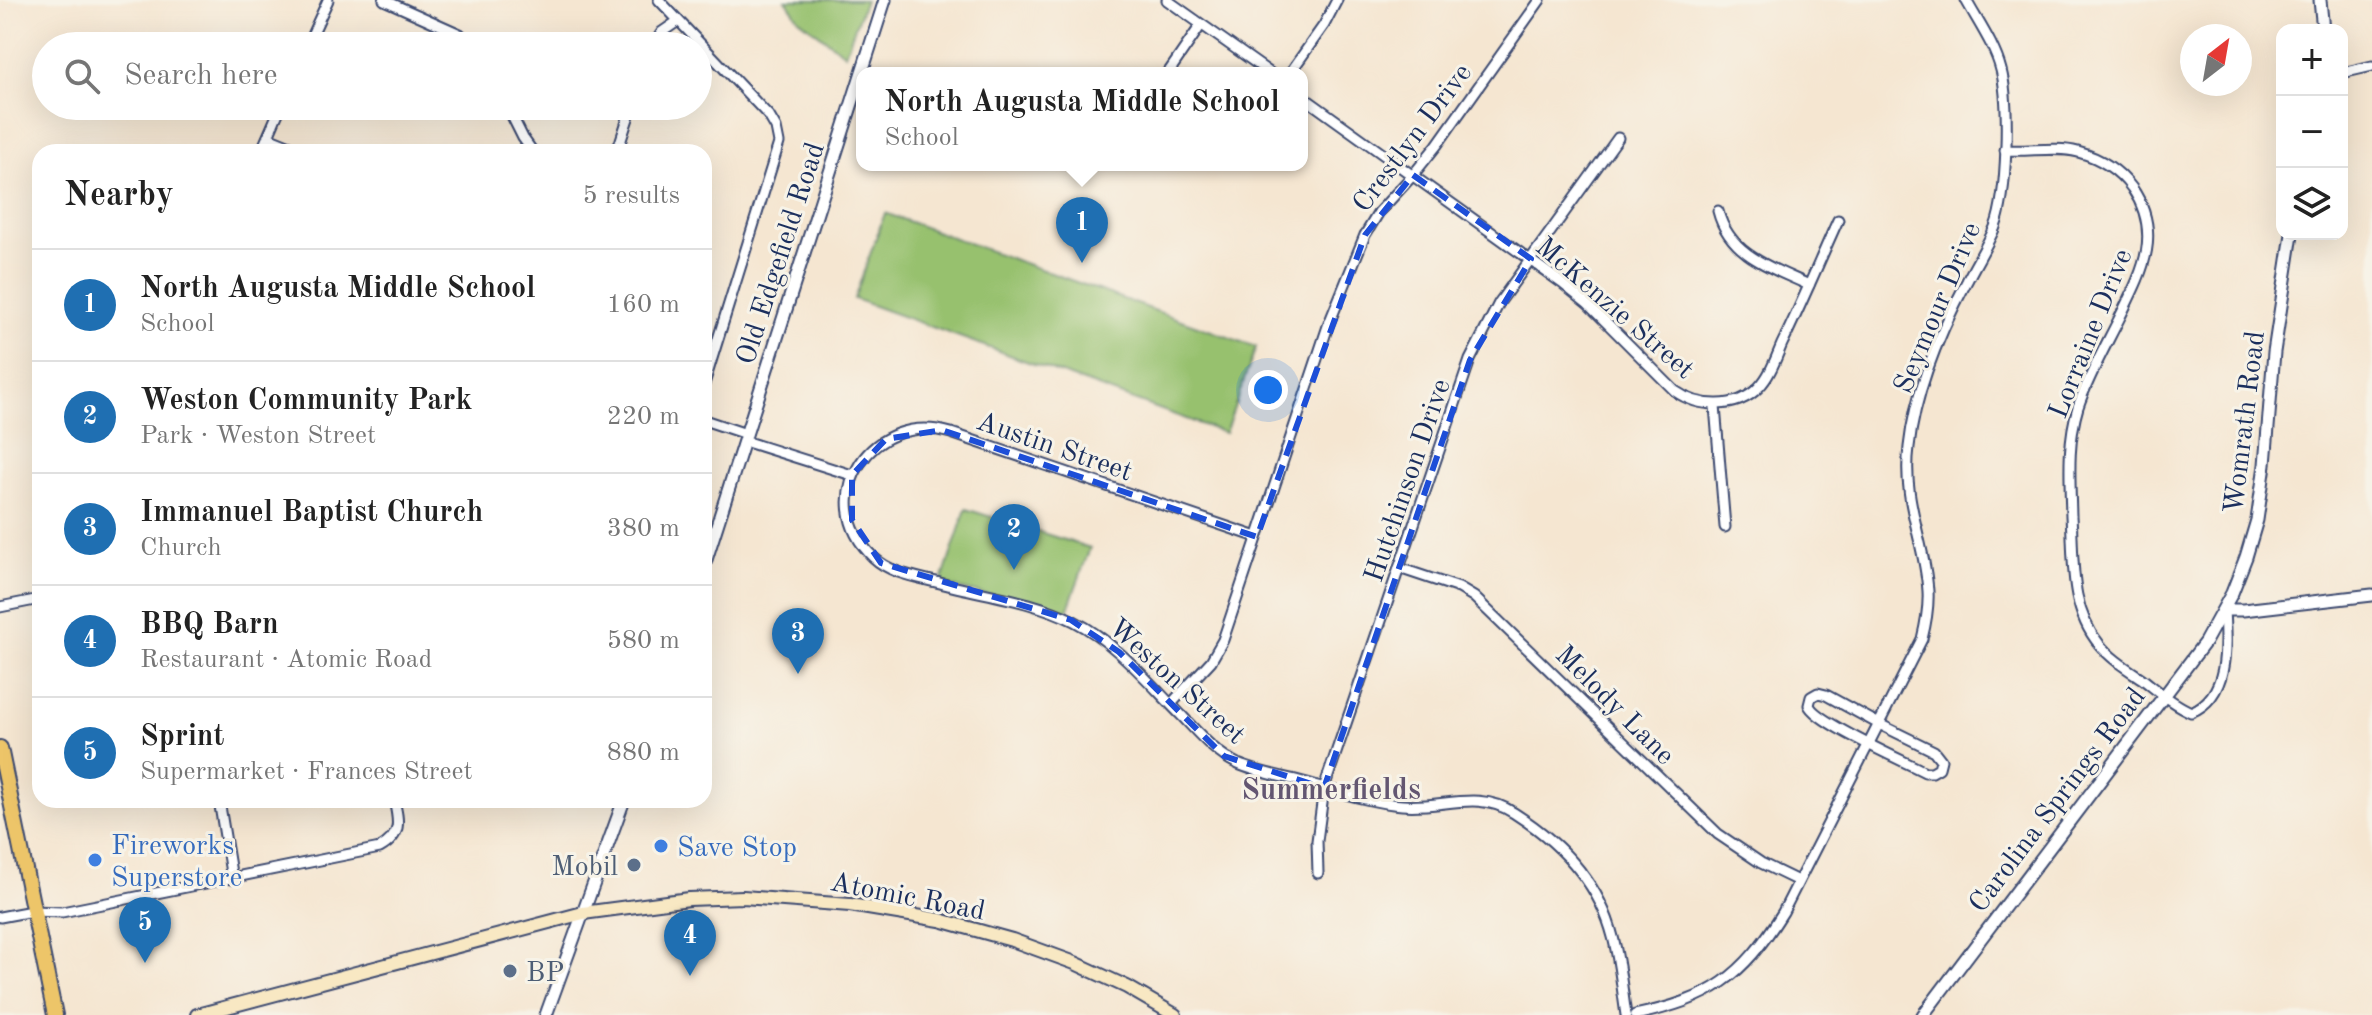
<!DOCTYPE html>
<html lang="en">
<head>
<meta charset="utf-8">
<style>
  :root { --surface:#fff; --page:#f6f6f6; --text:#222; --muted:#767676; --line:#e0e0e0; --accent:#1f6fb2 }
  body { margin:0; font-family:"Old Standard TT",serif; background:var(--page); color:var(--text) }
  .controls { position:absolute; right:24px; top:24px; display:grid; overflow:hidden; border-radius:16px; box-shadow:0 8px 32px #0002 }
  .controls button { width:72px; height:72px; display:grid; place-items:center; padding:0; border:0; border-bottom:2px solid var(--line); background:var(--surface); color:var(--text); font:40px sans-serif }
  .compass { position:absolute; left:2180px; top:24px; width:72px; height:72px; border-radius:50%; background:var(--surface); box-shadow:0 8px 32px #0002; rotate:31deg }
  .you { position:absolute; left:1268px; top:390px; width:28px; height:28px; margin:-20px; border:6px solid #fff; border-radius:50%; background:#1a73e8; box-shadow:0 0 0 12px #1a73e833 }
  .badge { display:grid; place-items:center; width:52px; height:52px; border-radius:50%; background:var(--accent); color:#fff; font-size:26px; font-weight:700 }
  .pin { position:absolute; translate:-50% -66px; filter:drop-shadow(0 2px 4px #0008) }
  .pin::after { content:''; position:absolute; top:42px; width:28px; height:24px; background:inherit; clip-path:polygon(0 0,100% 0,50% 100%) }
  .popup { position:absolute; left:856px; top:67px; width:452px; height:104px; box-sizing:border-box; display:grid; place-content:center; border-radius:16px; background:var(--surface); filter:drop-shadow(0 2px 6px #0005); font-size:26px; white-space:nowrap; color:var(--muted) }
  .popup b { font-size:30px; color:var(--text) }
  .popup::after { content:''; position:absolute; left:50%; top:100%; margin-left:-16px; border:16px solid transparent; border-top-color:var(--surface) }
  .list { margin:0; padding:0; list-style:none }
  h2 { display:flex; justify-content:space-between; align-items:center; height:104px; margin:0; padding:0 32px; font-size:34px }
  h2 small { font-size:26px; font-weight:400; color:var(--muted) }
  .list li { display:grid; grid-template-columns:52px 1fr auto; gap:24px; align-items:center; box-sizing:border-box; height:112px; padding:0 32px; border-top:2px solid var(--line) }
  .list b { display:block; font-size:30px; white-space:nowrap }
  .list p { margin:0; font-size:26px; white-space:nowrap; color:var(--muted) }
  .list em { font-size:26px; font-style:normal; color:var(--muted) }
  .icon { flex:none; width:44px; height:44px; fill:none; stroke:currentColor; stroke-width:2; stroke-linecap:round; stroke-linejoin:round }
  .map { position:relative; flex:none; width:2372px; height:1015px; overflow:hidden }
  .search { position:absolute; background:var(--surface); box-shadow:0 8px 32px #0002; left:32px; top:32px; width:680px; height:88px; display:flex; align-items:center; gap:20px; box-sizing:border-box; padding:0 28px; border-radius:44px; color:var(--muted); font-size:30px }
  .panel { position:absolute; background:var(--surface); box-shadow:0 8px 32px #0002; left:32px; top:144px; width:680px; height:664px; border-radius:24px }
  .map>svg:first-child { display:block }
  .green { fill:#97c16e; stroke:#597866; stroke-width:2 }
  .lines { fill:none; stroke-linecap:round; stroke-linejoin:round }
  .minor-casing { stroke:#3c4a6f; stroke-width:13 }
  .tertiary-casing { stroke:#3c4a6f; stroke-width:15 }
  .secondary-casing { stroke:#3c4a6f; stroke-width:16 }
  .primary-casing { stroke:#3c4a6f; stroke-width:18 }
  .minor { stroke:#fff; stroke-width:9 }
  .tertiary { stroke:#fff; stroke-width:11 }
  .secondary { stroke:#f8e8c3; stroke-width:12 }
  .primary { stroke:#edc569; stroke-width:14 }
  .marked { fill:none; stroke:#1d4ed8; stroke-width:6; stroke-dasharray:16 10; stroke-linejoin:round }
  .shop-dot { fill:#3f7fe0; stroke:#f7f3e8; stroke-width:3 }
  .service-dot { fill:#5c6f8a; stroke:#f7f3e8; stroke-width:3 }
  .labels { text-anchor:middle; stroke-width:6; stroke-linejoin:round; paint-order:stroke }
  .street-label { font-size:28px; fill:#1b2f5e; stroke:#f7f3e8 }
  .shop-label { font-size:28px; fill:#366cbe; stroke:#f7f3e8; text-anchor:start }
  .service-label { font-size:28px; fill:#4e5e75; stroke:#f7f3e8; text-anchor:end }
  .neighbourhood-label { font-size:30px; font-weight:bold; fill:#635671; stroke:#f7f3e8 }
</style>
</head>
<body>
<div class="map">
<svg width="2372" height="1015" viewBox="0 0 2372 1015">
  <rect width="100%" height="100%" fill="#f7f3e8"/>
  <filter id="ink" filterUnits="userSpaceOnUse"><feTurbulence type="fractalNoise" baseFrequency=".0125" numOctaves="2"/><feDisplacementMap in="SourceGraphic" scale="16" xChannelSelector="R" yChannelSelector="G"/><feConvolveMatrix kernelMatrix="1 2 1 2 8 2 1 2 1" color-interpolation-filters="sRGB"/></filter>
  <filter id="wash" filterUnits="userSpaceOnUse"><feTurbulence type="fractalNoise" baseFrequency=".006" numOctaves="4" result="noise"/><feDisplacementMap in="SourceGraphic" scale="32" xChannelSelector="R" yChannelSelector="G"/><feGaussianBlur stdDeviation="1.8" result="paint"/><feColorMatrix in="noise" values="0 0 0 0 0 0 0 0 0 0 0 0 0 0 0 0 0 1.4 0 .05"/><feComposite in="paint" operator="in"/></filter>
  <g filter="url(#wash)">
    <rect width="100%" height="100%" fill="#f5e6d1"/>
    <!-- green -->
    <g class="green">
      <path d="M786,0H865L845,54L799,19Z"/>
      <path d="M885,213L1256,347L1225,433L854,299Z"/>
      <path d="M966,509L1090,548L1066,614L941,584Z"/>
    </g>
  </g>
  <g filter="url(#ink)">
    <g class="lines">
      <!-- minor casing -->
      <g class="minor-casing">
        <g id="minor">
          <path d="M384,0L460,34L472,46"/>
          <path d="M659,0L769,116L776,128L779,143L704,384"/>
          <path d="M1167,0L1270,73"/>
          <path d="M307,46L328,0"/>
          <path d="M653,46L662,32L678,21"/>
          <path d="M1168,73L1201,25"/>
          <path d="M1290,73L1324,25L1337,0"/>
          <path d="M2342,73L2372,66"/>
          <path d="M1302,96L1562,283L1588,304L1675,391C1699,408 1737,410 1759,387C1770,376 1776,358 1782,344C1802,303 1819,262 1838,220"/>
          <path d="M507,106L523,138L533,152"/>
          <path d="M268,137L305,152"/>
          <path d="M2005,150C2029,152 2055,146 2078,152C2100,158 2118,169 2132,188C2164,235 2141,274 2119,319C2105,347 2088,377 2078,407C2067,443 2070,479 2071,516C2074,559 2069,608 2099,644C2110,658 2126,668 2141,678C2157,690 2172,704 2191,712C2230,696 2226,645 2224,610"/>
          <path d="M261,152L281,106"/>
          <path d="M617,152L632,106"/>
          <path d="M1718,211C1729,255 1772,268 1809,285"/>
          <path d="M1715,406L1725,527"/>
          <path d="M704,420L746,434"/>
          <path d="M744,441L852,475"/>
          <path d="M1257,537L951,433C873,409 812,498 873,557C891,574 917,577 940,583C984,595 1033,600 1074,621C1117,643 1149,683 1183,717C1199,734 1215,753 1238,764C1256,772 1276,775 1296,780C1331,789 1366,802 1402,805C1441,809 1478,789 1514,813C1561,843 1599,882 1613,937C1620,963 1622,989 1626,1015"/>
          <path d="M1399,568L1459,588L1474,597L1718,834L1761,863L1798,881"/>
          <path d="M0,607L40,599"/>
          <path d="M1818,693L1826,695L1879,724L1934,751L1941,760L1939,768L1932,772H1925C1904,761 1815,722 1809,705L1811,697Z"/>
          <path d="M1171,704L1211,661L1223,640L1328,326L1365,235L1379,212L1413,175L1437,145L1540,0"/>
          <path d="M219,800L232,879"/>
          <path d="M1318,873L1317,841L1324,788L1470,360L1499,303L1618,138"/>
          <path d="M0,917L32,911L62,912L380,848C402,835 399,822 394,800"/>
          <path d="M1635,1015C1711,999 1742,978 1783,912L1922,639C1926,623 1929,608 1928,591C1925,541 1902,502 1909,447C1915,390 1940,332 1967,281C1976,263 1987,246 1995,227C2007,196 2010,104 2001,70C1995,46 1978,22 1966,0"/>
        </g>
      </g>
      <!-- tertiary casing -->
      <g class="tertiary-casing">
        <g id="tertiary">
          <path d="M2320,0L2323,30"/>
          <path d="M704,566L885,0"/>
          <path d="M2224,610H2243L2372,595"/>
          <path d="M546,1015L624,800"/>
          <path d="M1923,1015L2205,642L2232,593L2246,557L2257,520L2265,465L2274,352L2292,234"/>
        </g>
      </g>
      <!-- secondary casing -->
      <g class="secondary-casing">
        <path id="secondary" d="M197,1015L583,913L689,899L743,897L850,905L940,920L1012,940L1075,963L1127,987L1175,1015"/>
      </g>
      <!-- primary casing -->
      <g class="primary-casing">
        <path id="primary" d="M0,748L55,1015"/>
      </g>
      <!-- minor -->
      <use href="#minor" class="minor"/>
      <!-- tertiary -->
      <use href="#tertiary" class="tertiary"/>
      <!-- secondary -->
      <use href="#secondary" class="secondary"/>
      <!-- primary -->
      <use href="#primary" class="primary"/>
    </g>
  </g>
  <!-- marked area -->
  <path class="marked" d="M1413,175L1531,259L1470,360L1324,788L1224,756L1119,652L1071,620L881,563L852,520V475L886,439L942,430L1257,537L1365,235Z"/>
  <!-- markers -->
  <g class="shop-dot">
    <circle cx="661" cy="846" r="8"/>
    <circle cx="95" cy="860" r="8"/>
  </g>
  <g class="service-dot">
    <circle cx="634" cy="865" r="8"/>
    <circle cx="510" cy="971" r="8"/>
  </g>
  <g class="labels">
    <!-- street labels -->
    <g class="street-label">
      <text transform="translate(1411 137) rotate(-53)" y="10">Crestlyn Drive</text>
      <text transform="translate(779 253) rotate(-72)" y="10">Old Edgefield Road</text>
      <text transform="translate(1616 307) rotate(41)" y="10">McKenzie Street</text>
      <text transform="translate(1936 307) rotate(-67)" y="10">Seymour Drive</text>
      <text transform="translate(2089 333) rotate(-68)" y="10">Lorraine Drive</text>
      <text transform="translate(2243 422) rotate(-83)" y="10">Womrath Road</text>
      <text transform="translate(1055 445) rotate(19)" y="10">Austin Street</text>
      <text transform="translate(1406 480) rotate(-71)" y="10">Hutchinson Drive</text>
      <text transform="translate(1178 680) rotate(42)" y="10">Weston Street</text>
      <text transform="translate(1616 704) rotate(45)" y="10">Melody Lane</text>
      <text transform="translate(2056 799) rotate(-53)" y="10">Carolina Springs Road</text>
      <text transform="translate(908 895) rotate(11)" y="10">Atomic Road</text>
    </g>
    <!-- shop labels -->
    <g class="shop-label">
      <text x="111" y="854">Fireworks<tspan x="111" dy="32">Superstore</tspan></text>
      <text x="677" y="856">Save Stop</text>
    </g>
    <!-- service labels -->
    <g class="service-label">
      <text x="618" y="875">Mobil</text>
      <text x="526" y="981" text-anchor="start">BP</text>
    </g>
    <!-- neighbourhood labels -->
    <g class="neighbourhood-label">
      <text x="1331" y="799">Summerfields</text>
    </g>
  </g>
</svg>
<div class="controls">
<button>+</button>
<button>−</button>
<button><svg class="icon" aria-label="layers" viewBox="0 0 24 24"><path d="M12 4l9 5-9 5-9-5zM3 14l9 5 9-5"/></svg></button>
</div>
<svg class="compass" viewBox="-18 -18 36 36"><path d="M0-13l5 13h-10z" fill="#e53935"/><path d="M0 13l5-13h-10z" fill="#767676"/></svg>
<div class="you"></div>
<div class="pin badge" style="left:1082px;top:263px">1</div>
<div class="popup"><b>North Augusta Middle School</b>School</div>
<div class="pin badge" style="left:1014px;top:570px">2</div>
<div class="pin badge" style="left:798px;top:674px">3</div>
<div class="pin badge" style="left:690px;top:976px">4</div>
<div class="pin badge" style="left:145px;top:963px">5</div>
<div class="search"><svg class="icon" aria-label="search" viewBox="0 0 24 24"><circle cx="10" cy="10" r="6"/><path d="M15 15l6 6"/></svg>Search here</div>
<section class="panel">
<h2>Nearby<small>5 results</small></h2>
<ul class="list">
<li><span class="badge">1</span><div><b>North Augusta Middle School</b><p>School</p></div><em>160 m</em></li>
<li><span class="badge">2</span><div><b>Weston Community Park</b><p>Park · Weston Street</p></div><em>220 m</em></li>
<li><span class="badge">3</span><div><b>Immanuel Baptist Church</b><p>Church</p></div><em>380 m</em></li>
<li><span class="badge">4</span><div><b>BBQ Barn</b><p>Restaurant · Atomic Road</p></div><em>580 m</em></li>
<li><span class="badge">5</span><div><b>Sprint</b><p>Supermarket · Frances Street</p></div><em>880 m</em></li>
</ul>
</section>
</div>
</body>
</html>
